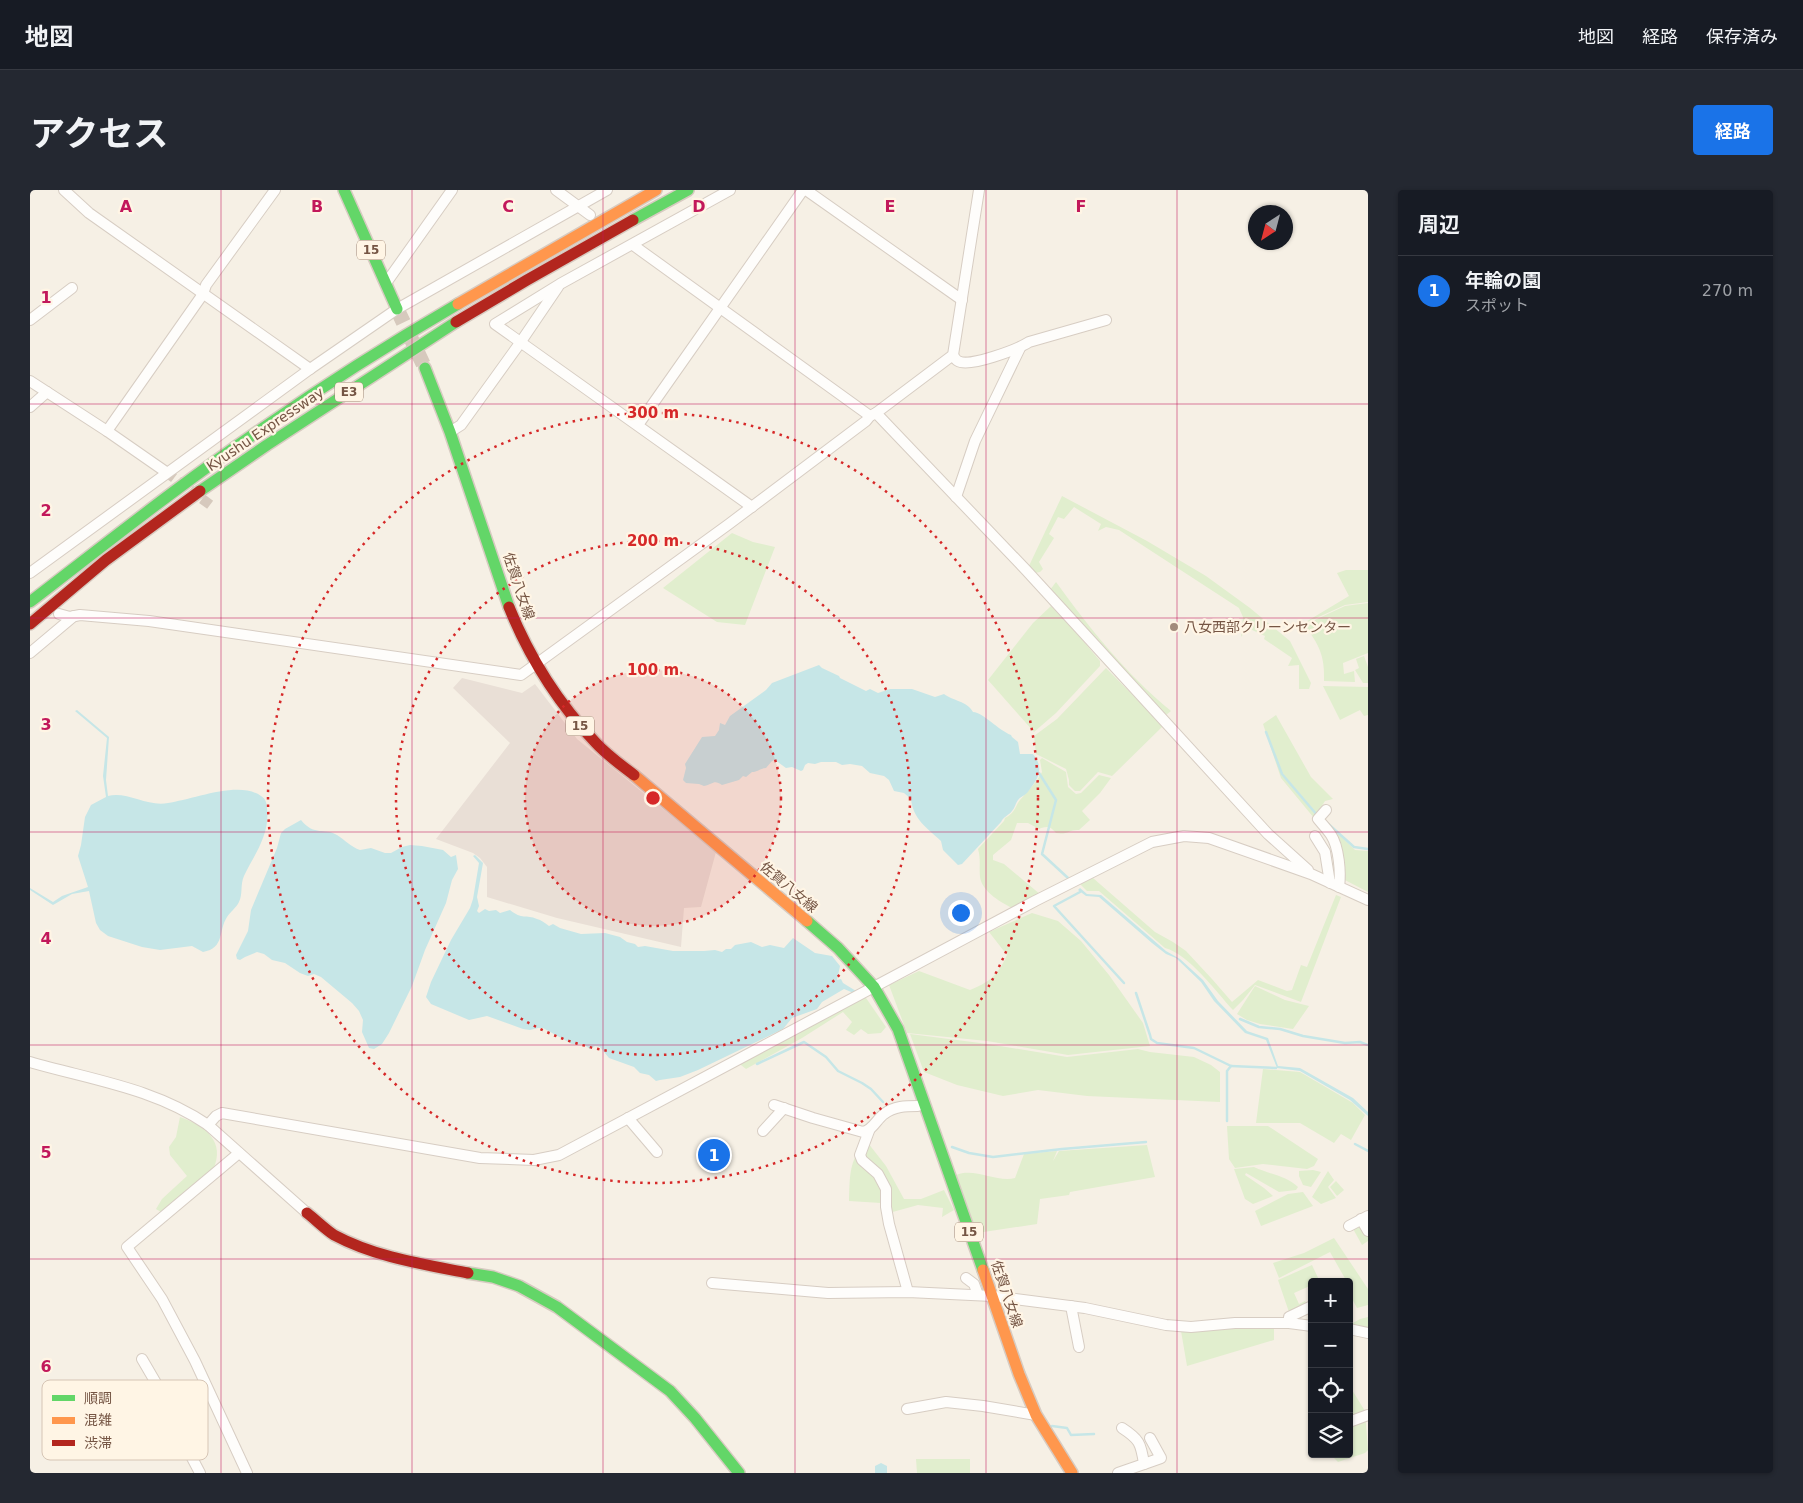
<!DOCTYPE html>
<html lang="ja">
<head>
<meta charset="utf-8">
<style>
  :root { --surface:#171b24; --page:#242831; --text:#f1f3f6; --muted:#9ea1a6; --line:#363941; --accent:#1a73e8 }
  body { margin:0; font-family:"DejaVu Sans","Noto Sans JP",sans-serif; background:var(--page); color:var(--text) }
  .controls { position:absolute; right:15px; bottom:15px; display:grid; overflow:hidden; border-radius:5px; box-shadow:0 1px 4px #0004 }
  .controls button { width:45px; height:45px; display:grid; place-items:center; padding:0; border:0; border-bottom:1px solid var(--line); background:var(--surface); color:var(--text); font:25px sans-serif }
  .compass { position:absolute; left:1218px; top:15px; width:45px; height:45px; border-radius:50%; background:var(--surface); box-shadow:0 1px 4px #0004; rotate:216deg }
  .you { position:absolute; left:930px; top:722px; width:18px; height:18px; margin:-12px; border:4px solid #fff; border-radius:50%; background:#1a73e8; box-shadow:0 0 0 8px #1a73e833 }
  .badge { display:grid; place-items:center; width:32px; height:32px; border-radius:50%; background:var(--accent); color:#fff; font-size:16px; font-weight:700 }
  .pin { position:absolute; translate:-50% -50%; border:2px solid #fff; box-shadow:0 1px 5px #0006 }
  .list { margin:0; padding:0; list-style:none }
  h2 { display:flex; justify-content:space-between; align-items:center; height:65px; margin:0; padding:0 20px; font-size:21px }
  h2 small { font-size:16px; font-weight:400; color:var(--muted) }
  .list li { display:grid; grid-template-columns:32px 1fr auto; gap:15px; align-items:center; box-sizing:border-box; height:70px; padding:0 20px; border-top:1px solid var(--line) }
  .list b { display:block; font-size:19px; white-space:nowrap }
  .list p { margin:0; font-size:16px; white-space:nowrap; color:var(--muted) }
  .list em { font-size:16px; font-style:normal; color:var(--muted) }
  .icon { flex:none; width:28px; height:28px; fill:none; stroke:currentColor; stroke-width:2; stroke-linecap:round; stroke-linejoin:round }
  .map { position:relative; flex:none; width:1338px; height:1283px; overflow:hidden; border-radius:5px }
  header { display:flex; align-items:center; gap:30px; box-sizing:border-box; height:70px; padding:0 25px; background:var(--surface); border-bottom:1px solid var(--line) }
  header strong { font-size:24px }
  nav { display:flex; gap:28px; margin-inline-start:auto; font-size:18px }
  .intro { display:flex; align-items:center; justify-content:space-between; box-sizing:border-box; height:120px; padding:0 30px }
  h1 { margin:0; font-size:35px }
  .button { padding:12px 22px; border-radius:5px; background:var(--accent); color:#fff; font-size:18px; font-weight:700 }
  main { display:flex; gap:30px; padding:0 30px }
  aside { flex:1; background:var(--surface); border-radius:5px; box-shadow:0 1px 4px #0004 }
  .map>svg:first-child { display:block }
  .industrial { fill:#e9dfd6 }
  .green { fill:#e1eece }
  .water { fill:#c6e6e7 }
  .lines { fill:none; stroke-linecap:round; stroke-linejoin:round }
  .stream { stroke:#c6e6e7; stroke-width:2.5 }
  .street-tunnel { stroke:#d6c9bd; stroke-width:10; stroke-dasharray:10 5; stroke-linecap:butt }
  .primary-tunnel { stroke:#d6c9bd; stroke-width:15; stroke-dasharray:15 8; stroke-linecap:butt }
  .street-casing { stroke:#d7cdc3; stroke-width:12 }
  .fast-casing { stroke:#d7cbc1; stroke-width:14 }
  .slow-casing { stroke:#d7cbc1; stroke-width:14 }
  .jam-casing { stroke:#d7cbc1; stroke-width:14 }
  .street { stroke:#fefdfb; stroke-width:10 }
  .fast { stroke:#63d668; stroke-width:11 }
  .slow { stroke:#ff974d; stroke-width:11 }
  .jam { stroke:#b3261e; stroke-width:11 }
  .grid { fill:none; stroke:#c2185b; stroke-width:1; stroke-opacity:0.55 }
  .ring { fill:none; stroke:#d62828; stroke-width:2.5; stroke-dasharray:2.5 5 }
  .poi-dot { fill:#a28b7c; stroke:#fff5e5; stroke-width:2 }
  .labels { text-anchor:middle; stroke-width:4.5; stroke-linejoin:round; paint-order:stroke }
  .shield { fill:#fff5e5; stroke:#9e8574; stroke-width:1 }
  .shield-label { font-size:12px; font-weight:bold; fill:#755544 }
  .street-label { font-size:14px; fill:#755544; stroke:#fff5e5 }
  .poi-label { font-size:14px; fill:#755544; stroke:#fff5e5; text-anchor:start }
  .key { fill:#fff5e5; stroke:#d6c5b5; stroke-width:1 }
  .key-label { font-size:14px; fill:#755544 }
  .grid-label { font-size:16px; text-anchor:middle; font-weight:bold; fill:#c2185b; stroke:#fff5e5; stroke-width:4.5; stroke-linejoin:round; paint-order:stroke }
  .centre { fill:#d62828; stroke:#fff5e5; stroke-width:2.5 }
  .ring-label { font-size:15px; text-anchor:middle; font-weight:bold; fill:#d62828; stroke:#fff5e5; stroke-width:4.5; stroke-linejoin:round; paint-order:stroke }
</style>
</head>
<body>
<header>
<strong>地図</strong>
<nav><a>地図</a><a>経路</a><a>保存済み</a></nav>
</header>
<div class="intro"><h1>アクセス</h1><a class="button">経路</a></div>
<main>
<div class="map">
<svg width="1338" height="1283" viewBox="0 0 1338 1283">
  <rect width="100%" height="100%" fill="#f6f0e5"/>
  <!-- industrial -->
  <path class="industrial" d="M432,488L492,503L505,494L547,549L686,662L671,717L654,718L651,757L527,728L457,707V677L450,668L443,663L406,649L480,553L423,498Z"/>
  <!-- green -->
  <g class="green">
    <path d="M1032,306L1117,351L1176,386L1220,418L1260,451L1281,493L1279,499H1269V475L1258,476L1262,468L1234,449L1235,446L1218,438L1211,447L1213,427L1209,418L1089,340L1076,337L1068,341L1071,334L1044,317L1034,329L1028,327L1019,344L1024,348L1009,372L1013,379L1010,382L1005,383L998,378Z"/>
    <path d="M702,343L723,352L745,357L715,435L687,432L633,398Z"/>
    <path d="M1316,380H1338V412L1315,415L1269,436L1319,406L1307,383Z"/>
    <path d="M1026,392C1060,439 1096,484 1141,521L1136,525L1020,400Z"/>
    <path d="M1338,413V463L1313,473L1314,484L1324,481L1325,492L1294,491C1295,466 1289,454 1274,435L1315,416Z"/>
    <path d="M1021,416L1049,446L1070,471V476L1026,523L1004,542L958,490L1003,433Z"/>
    <path d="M1334,466L1338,477V493H1333L1325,480L1329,478L1326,469Z"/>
    <path d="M1076,478L1133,536L1082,586L1068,582L1050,601H1045L1039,595V590L1036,579L1006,564L1004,546L1027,529Z"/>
    <path d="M1293,496L1338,497V525L1334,526L1330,520L1310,530Z"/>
    <path d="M1246,525L1281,587L1303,609L1295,611L1284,628L1251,588L1233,534Z"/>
    <path d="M1012,568L1036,582L1038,597L1046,604L1051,603L1069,585L1081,588L1070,603L1052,621L1060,630L1049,640C1040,639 1038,645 1026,643C1020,636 1017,636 1009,639L998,633H987L981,650L963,665V670L974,674L1011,705L984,719C972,713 952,702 950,687C949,677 951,669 948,659L974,631L975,628C986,622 984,618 990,610C998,601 1006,593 1012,582L1010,570Z"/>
    <path d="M1301,637L1325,660L1338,661V702L1313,689Z"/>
    <path d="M1063,688L1125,742L1143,752L1156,761L1182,789L1202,812L1228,790L1257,801L1262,800L1271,775L1277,777L1306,705L1311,707L1271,812L1225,795L1213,810L1203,820C1186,802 1159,764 1135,758L1069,701H1057L1050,694Z"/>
    <path d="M1002,723L1028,731L1051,751L1079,785L1113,833L1120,856L1038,865L957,851L877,843L859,795L889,781L940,800C960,792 968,785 977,765L959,742Z"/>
    <path d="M1225,796L1255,810L1279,816L1263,839L1230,834L1217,830L1207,824Z"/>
    <path d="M834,805L856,837L851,843L838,844L831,839L824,845L816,840L822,832L813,822L772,848L716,879L711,875H705Z"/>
    <path d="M880,844L958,854L1037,867L1108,859L1120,862L1164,867L1181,875L1190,882V912L1057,906L1008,900L973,906L927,895L894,882Z"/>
    <path d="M1233,879L1270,882L1323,913L1335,925L1321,950L1311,944L1304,953L1270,933H1226Z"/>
    <path d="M150,927C176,936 196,952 183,980C180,986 147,1012 139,1018L131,1022L126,1019L132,1009L157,986L140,965L139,957L146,947Z"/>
    <path d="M1197,936H1238L1288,969L1284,976L1277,979L1233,974L1205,978L1199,969Z"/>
    <path d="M838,953L856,976L874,1009H891L914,1000L924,1020L912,1027L913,1018L888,1015L859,1023L851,1013L819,1011C820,989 818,966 838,953Z"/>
    <path d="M1117,955L1125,987L1040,1002L1039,1005L1010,1009L1007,1034L947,1043L926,985C945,977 967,993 985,988L994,964L1027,961L1023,971L1029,961Z"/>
    <path d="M1224,977C1239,984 1257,986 1268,997L1266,1000L1249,1002L1216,983L1215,985L1234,998L1243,1006L1223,1014L1215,1009L1204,979Z"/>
    <path d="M1283,980L1291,982L1281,997L1273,995L1269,986V981Z"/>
    <path d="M1298,981L1304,990L1298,997L1306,1008L1291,1014L1282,1007Z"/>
    <path d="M1306,991L1314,1000L1307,1006L1300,997Z"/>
    <path d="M1273,1002L1283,1016L1231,1036L1225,1021L1258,1004Z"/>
    <path d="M1330,1033L1338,1046V1051L1332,1055L1322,1037Z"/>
    <path d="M1304,1048L1338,1099V1115L1327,1118L1320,1105L1322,1101L1319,1092H1317L1300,1062L1249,1088L1243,1073L1274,1063Z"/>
    <path d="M1282,1075L1290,1092H1282V1095L1264,1103L1269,1114L1275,1111L1278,1115L1260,1125L1248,1090Z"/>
    <path d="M1338,1127V1140L1319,1136V1129L1323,1133L1330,1129Z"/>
    <path d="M1244,1136V1150L1157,1176L1151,1141Z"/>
    <path d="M1319,1195L1335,1221L1338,1260L1335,1263L1308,1272L1300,1264H1319Z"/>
    <path d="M886,1269H940V1283H887Z"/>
  </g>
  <!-- water -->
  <g class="water">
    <path d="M789,475L792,478L809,486L810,488L836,501L840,499L848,503L860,499H882L905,507L914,504C923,511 937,511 943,522C954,523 968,540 981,545L982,547L988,552L990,564H1003C1015,579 1008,589 997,603C994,606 990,607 988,610C985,614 985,618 982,621C978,626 974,626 971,632L932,674L928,675L913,660L911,651C897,638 883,629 881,609L874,603L864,601L859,590L854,586L840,583L832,576L820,574L812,575L806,572H791L785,574L778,573L775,575L773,580L771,581L762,577L756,578L745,570L742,571L736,578C730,578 728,582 722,582L716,587L713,586L709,590L692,595C684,589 683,594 674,596L669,594L656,593L653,590L656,578L655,574L672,547L685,546L689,540L690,533L695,535L700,526L736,500L742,493Z"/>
    <path d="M47,520L79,547L76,590L78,606C97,601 117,617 138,613C162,610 209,590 231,606C236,609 237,614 237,619C240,645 224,665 214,686C210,695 213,704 209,712C206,718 200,722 197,727C188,741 195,758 173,762L162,756L130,760L112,757L78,746L70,740L66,733L59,701L42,704L23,715L0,700V698L23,712L32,706L58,697L48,666L51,655L55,627L61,615L76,607L73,586L77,548L45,521Z"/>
    <path d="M271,630C285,647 294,637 307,645C315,650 321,657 330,660L341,658L355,663H361L372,657L380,655L392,656L413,660L421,667L426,665L428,679L422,690L416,713L395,760L382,796L359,843L352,854L344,859L339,858L332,842L333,830L329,821L322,813L291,787L284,784L278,786L270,783L255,773L242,770L234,764L227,762L215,767L210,770L207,769L206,765L218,741L221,720L247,658L251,643L255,639Z"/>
    <path d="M445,665L453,673L447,707L449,716L447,721L449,723L455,719L459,721L466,720L470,723L480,720C492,730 496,724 507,729C511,730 515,733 519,736L523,734L530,738L551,744L575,743L590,747L597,752L605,754L608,757L615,756L643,761H674L685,760L692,762L696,759H701L705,755L721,752L732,757L740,755L754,758L763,748L785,763L802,766L810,776L807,790L811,789L813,793L826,801V804L814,799L792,812L787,819L762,828L753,839L668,880L650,887L630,890L626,891L619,885L610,883L604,877L579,868L570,857L565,856L560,859L553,854H542L513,838H508L500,840L493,839L457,826L439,830L401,814L396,807L401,792L421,750L440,718L443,709L449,673L443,666Z"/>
    <path d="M1050,698L1057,704L1071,705L1136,761L1150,769L1173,790L1188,811L1217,841L1238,848L1248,876L1270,878L1323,908L1338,922V926L1320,910L1270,881L1247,878L1236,850L1215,843L1184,811L1171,792L1146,768L1136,764L1122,753L1069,707L1056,706L1048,700Z"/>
    <path d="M851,1273L857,1276V1283H845V1276Z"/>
  </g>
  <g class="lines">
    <!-- stream -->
    <g class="stream">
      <path d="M1236,542L1252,584L1287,625"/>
      <path d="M1009,583L1026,610L1012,664L1038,688"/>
      <path d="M1295,631L1324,657L1338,659"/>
      <path d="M1050,702L1024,716L1094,793"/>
      <path d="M1106,803L1120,845L1121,849L1127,853L1164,858L1201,876L1246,878"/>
      <path d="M1210,829L1229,837L1250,839L1273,846L1315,853L1330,852L1338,855"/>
      <path d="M727,874L774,852L796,867L808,881L832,893L841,899L853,912"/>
      <path d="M1197,931V881L1201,876"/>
      <path d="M1325,954L1338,961"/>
      <path d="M922,957L939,963L963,967L1032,959L1116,952"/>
      <path d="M1022,1236L1037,1238L1041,1245L1064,1244"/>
    </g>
    <!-- street-tunnel -->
    <path class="street-tunnel" d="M136,282L183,317"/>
    <!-- primary-tunnel -->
    <path class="primary-tunnel" d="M367,119L395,178"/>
    <!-- street casing -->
    <g class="street-casing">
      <g id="street">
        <path d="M34,0L59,23L280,179"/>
        <path d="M526,0L560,25"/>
        <path d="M700,0L530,94L465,134L722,317"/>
        <path d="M776,0L932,110"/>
        <path d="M603,55L840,226"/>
        <path d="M356,93L422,0"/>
        <path d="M0,130L42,98"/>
        <path d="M923,165C924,167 926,170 928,171C939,178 988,159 999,152L1076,130"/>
        <path d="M0,191L77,241L136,282"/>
        <path d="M0,217L17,202"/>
        <path d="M846,223L996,380L1238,644L1278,680"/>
        <path d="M608,235L773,0"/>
        <path d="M77,241L173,104L176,95L245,0"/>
        <path d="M420,242L431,235L490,153L528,97"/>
        <path d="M926,307L945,251L990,158"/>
        <path d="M0,383L280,179L367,119L577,0"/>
        <path d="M29,424L40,427L50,425L119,431L491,485L699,334L836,231L840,226L846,223L923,165L949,0"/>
        <path d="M0,463L44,426"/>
        <path d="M1296,620L1288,629C1292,634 1297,639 1301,645C1309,657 1311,683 1309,697"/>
        <path d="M1285,646L1295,662L1300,693"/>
        <path d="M0,872C62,890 124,898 178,935L277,1023"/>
        <path d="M744,915L783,928L833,942C843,940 846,930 854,924C864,916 876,916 888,916"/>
        <path d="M598,928L627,962"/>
        <path d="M178,935L186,926L192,923L450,968L504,970L529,965L1005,711L1122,652L1154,646L1179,648L1281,684L1338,710"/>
        <path d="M733,941L754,918"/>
        <path d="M839,941L830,965L832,970L848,984L856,999V1017L859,1034L878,1102"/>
        <path d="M209,963L97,1057L132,1109L165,1171L217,1283"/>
        <path d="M1331,1029L1338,1041"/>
        <path d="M1319,1036L1338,1026"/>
        <path d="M936,1088L944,1094L948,1105"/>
        <path d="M682,1093L798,1103L878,1102L962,1106L1055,1118L1136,1135L1161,1137L1205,1133H1259L1282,1136"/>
        <path d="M1041,1116L1049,1157"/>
        <path d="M1259,1133V1127L1282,1116"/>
        <path d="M1319,1139L1338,1143"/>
        <path d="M112,1169L126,1193L139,1224L170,1283"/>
        <path d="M877,1219L916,1212L953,1216L1006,1225"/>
        <path d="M1319,1232L1338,1225"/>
        <path d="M1114,1274L1131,1268L1120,1248"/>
        <path d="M1088,1283L1114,1274C1111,1253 1109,1249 1092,1238"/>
      </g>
    </g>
    <!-- fast casing -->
    <g class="fast-casing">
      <g id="fast">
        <path d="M314,0L367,119"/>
        <path d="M603,30L658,0"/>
        <path d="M395,178L420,242L479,417"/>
        <path d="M170,301L237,255L426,132"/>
        <path d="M0,412C77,353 153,292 233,238C296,194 361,153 428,114"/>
        <path d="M777,731L808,758L844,797L868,839L953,1080"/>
        <path d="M438,1083L463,1087L489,1096L527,1117L640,1201L665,1228L709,1283"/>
      </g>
    </g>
    <!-- slow casing -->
    <g class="slow-casing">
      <g id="slow">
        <path d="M428,114L626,0"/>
        <path d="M604,585L777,731"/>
        <path d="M953,1080L989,1184L1006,1225L1042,1283"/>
      </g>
    </g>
    <!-- jam casing -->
    <g class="jam-casing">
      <g id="jam">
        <path d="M426,132L497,90L603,30"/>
        <path d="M479,417C500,469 527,512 566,553C577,565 591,575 604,585"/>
        <path d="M0,434L76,370L170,301"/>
        <path d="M277,1023C286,1030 295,1039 304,1045C345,1067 392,1074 438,1083"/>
      </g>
    </g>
    <!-- street -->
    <use href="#street" class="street"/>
    <!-- fast -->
    <use href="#fast" class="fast"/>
    <!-- slow -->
    <use href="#slow" class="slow"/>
    <!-- jam -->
    <use href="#jam" class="jam"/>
  </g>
  <!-- grid -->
  <path class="grid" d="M191,0V1283M382,0V1283M573,0V1283M765,0V1283M956,0V1283M1147,0V1283M0,214H1338M0,428H1338M0,642H1338M0,855H1338M0,1069H1338"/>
  <!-- distance rings -->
  <circle cx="623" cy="608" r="128" fill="#d62828" fill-opacity=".12"/>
  <g class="ring">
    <circle cx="623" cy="608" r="128"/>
    <circle cx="623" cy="608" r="257"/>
    <circle cx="623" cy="608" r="385"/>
  </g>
  <!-- markers -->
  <circle class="poi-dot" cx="1144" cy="437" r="5"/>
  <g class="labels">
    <!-- shield labels -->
    <g class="shield">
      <rect x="327" y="50.5" width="28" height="19" rx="4"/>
      <rect x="305" y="192.5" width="28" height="19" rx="4"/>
      <rect x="536" y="526.5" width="28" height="19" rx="4"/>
      <rect x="925" y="1032.5" width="28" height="19" rx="4"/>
    </g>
    <g class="shield-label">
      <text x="341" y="64">15</text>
      <text x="319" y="206">E3</text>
      <text x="550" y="540">15</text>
      <text x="939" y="1046">15</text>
    </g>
    <!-- street labels -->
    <g class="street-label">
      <text transform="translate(235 239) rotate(-34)" y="5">Kyushu Expressway</text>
      <text transform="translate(489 396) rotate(71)" y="5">佐賀八女線</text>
      <text transform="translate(759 697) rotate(40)" y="5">佐賀八女線</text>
      <text transform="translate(977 1104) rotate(71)" y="5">佐賀八女線</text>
    </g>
    <!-- poi labels -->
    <g class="poi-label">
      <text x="1154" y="442">八女西部クリーンセンター</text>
    </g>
  </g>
  <!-- legend -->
  <rect x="12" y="1190" width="166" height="80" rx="8" class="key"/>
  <rect x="22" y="1205" width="23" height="6" fill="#63d668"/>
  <rect x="22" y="1227" width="23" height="7" fill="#ff974d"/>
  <rect x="22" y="1250" width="23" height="6" fill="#b3261e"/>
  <g class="key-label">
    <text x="54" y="1213">順調</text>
    <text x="54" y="1235">混雑</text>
    <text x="54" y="1258">渋滞</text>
  </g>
  <g class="grid-label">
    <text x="96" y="22">A</text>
    <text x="287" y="22">B</text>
    <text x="478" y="22">C</text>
    <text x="669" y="22">D</text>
    <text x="860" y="22">E</text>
    <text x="1051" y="22">F</text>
    <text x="16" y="113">1</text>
    <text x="16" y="326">2</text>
    <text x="16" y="540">3</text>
    <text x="16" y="754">4</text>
    <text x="16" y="968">5</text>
    <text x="16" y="1182">6</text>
  </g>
  <circle cx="623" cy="608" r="8" class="centre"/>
  <g class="ring-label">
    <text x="623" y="228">300 m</text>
    <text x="623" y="356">200 m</text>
    <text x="623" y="485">100 m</text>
  </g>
</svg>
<div class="controls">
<button>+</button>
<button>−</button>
<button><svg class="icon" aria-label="locate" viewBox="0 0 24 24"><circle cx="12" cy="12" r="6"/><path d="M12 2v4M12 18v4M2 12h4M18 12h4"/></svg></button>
<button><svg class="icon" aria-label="layers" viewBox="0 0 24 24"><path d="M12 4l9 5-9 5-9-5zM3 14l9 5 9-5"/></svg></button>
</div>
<svg class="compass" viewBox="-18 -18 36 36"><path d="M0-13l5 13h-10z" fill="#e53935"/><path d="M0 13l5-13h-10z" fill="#9ea1a6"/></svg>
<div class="you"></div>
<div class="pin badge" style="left:684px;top:965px">1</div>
</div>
<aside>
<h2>周辺<small></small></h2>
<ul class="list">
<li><span class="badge">1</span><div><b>年輪の園</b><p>スポット</p></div><em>270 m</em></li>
</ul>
</aside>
</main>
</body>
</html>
